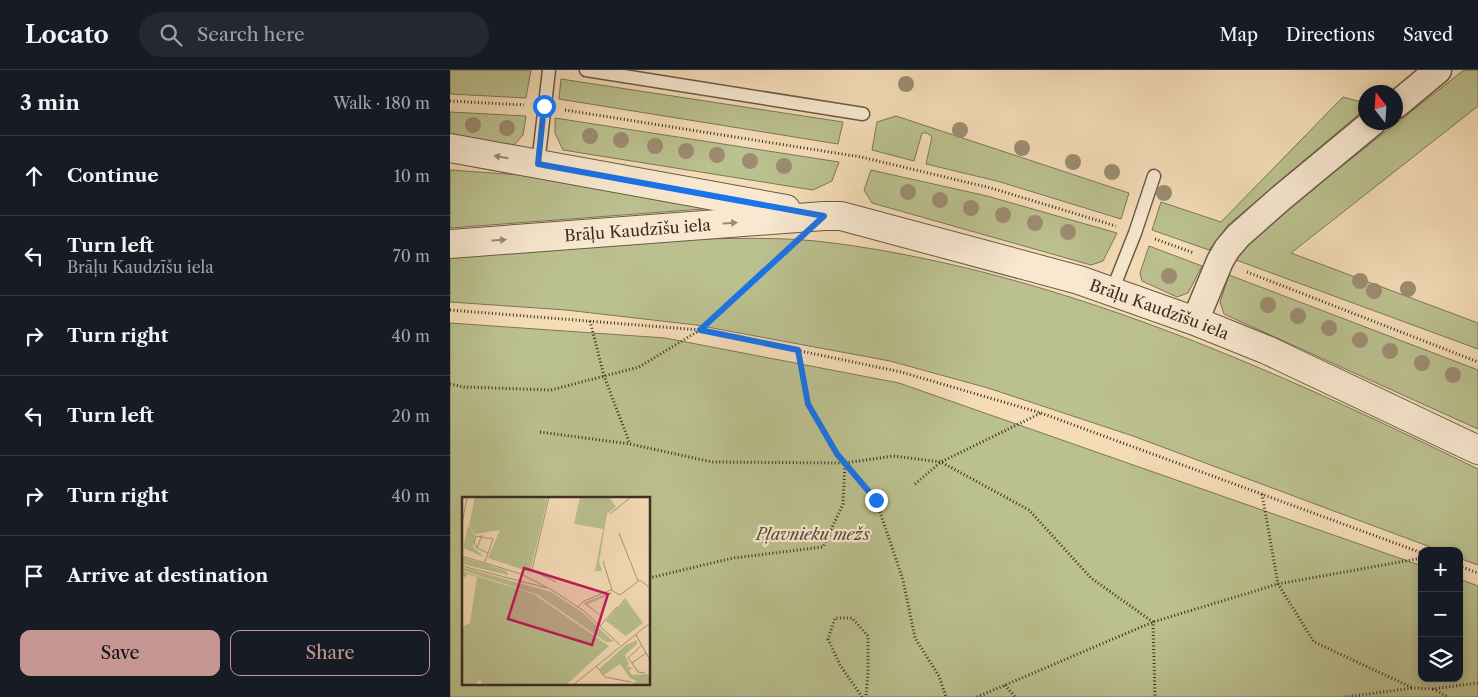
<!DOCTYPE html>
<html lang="en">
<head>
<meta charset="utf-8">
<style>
  :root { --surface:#171b24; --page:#242831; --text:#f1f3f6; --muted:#9ea1a6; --line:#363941; --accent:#c59692 }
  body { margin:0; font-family:"Libre Caslon Text",serif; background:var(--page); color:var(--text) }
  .controls { position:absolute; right:15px; bottom:15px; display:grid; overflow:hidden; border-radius:10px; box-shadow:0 2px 8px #0003 }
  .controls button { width:45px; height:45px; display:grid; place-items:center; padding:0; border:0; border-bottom:1px solid var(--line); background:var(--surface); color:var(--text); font:25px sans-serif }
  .compass { position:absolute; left:908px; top:15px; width:45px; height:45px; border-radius:50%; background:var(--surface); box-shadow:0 2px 8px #0003; rotate:343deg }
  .stop { position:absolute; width:15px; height:15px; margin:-11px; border:4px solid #1a73e8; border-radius:50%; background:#fff }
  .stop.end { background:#1a73e8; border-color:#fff; box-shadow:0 1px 5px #0008 }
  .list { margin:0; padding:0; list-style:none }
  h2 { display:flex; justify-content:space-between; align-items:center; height:65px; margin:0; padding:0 20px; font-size:21px }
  h2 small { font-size:16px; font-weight:400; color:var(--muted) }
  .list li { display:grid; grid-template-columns:32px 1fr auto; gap:15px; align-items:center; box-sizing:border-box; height:80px; padding:0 20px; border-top:1px solid var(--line) }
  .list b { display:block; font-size:19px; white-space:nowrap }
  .list p { margin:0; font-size:16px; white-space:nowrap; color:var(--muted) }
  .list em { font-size:16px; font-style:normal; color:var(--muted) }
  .actions { display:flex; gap:10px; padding:15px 20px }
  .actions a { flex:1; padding:11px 0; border:1px solid var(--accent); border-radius:10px; text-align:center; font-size:18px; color:var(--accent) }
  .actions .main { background:var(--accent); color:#111 }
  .icon { flex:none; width:28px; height:28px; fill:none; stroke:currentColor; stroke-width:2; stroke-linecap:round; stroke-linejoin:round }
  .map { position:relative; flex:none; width:1028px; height:627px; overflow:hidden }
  header { display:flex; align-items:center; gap:30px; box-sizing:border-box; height:70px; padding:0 25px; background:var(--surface); border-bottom:1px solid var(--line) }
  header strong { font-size:24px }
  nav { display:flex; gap:28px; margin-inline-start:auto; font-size:18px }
  .search { width:350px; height:45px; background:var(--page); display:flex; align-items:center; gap:12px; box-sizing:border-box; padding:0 18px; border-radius:28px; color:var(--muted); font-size:19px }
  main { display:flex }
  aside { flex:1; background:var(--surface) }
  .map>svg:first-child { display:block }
  .green { fill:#bbc08f; stroke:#7c7759; fill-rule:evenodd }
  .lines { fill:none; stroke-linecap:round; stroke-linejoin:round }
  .service-casing { stroke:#6a5a48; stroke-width:15 }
  .minor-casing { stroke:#6a5a48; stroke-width:29 }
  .tertiary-casing { stroke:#6a5a48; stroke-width:30 }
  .path { stroke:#3c2e23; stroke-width:3; stroke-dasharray:1 2.5; stroke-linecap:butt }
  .service { stroke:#f8e8d0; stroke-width:12 }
  .minor { stroke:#f8e8d0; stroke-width:26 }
  .tertiary { stroke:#f8e8d0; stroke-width:28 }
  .tree { fill:#9d8c72 }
  .oneway { fill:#9a8b7a }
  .route { stroke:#1a73e8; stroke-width:6 }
  .labels { text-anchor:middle; stroke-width:4.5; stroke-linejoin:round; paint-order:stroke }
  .street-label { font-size:16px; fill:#3c2e23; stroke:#f8e8d0 }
  .park-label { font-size:16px; font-style:italic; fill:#554b39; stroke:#f8e8d0 }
  .inset-road { fill:none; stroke:#aa967c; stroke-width:1 }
  .view { fill:#c2185b; fill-opacity:0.15; stroke:#c2185b; stroke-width:2.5 }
  .inset-edge { fill:none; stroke:#3c2e23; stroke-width:2.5 }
</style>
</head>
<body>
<header>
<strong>Locato</strong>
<div class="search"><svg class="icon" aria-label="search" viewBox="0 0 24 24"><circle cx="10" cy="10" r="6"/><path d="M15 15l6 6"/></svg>Search here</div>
<nav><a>Map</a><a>Directions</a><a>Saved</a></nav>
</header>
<main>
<aside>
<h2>3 min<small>Walk · 180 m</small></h2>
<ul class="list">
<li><svg class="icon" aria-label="ahead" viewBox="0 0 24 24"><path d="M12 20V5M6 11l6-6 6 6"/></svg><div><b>Continue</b></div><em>10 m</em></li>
<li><svg class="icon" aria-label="left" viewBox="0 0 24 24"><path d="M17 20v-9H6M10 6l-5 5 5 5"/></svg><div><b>Turn left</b><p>Brāļu Kaudzīšu iela</p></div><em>70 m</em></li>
<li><svg class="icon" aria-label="right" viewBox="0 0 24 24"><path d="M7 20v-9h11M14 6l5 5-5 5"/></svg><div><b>Turn right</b></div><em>40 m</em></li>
<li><svg class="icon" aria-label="left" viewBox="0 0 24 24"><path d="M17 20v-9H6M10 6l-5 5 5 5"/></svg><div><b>Turn left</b></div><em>20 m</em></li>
<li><svg class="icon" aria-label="right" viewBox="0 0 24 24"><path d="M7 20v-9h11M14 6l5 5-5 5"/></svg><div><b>Turn right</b></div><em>40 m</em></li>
<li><svg class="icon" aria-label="arrive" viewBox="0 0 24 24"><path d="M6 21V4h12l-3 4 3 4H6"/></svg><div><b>Arrive at destination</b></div></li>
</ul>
<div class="actions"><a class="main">Save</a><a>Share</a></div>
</aside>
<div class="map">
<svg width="1028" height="627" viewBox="0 0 1028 627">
  <rect width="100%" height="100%" fill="#f4dcb7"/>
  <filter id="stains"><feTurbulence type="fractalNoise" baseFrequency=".004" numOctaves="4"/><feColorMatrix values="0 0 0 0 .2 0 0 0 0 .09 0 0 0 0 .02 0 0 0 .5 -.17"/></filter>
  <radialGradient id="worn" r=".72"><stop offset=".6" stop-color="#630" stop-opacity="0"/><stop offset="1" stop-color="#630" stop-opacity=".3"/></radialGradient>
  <!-- green -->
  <g class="green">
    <path d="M0,0H81L76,28L0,24Z"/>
    <path d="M1014,0H1028V36L841,183L1028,253V279L786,190L796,175L813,158Z"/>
    <path d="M111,9L393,52L388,74L109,29Z"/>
    <path d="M893,27L915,33V39L778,155L759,180L702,160L711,132L771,152Z"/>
    <path d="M0,42L76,46L73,65L64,75L0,66Z"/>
    <path d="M446,46L679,123L671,149L547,111L476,94L482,67L477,63H472L464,91L422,80L427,52Z"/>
    <path d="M105,48L389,92L382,111L363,120L113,80L105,63Z"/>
    <path d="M0,100L71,105L292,136L0,158Z"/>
    <path d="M421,100L537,126L667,163L653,191L641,195L422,133L414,120Z"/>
    <path d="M231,169C281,169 333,166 383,173C611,203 823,299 1028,399V495L1009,488V481H991L683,366L538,318L440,291L246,255L116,240L0,232V186Z"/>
    <path d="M699,176L752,196L738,223L727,227L692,211L690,203Z"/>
    <path d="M779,205L1028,300V359L774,244L770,232Z"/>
    <path d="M0,253L215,268L449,313L972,496V608H1009V509L1028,516V627H0ZM14,428H199V613H14Z"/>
  </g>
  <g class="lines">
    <!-- service casing -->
    <g class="service-casing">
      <g id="service">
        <path d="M136,0L413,44"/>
        <path d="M88,94L99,0"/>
        <path d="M662,221L685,163L704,106"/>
      </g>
    </g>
    <!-- minor casing -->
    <g class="minor-casing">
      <g id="minor">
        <path d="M946,35L988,0"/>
        <path d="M745,251L770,191L777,179L788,166L831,128L923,52"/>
      </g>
    </g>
    <!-- tertiary casing -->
    <g class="tertiary-casing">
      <g id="tertiary">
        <path d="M0,78L336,139"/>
        <path id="s1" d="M0,174L374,146H391L629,210L745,251L817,280L1028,380"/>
      </g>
    </g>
    <!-- path -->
    <g class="path">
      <path d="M0,31L74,35"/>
      <path d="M115,40L411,87L541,118L666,156"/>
      <path d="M705,169L744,183"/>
      <path d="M797,202L1028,292"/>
      <path d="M0,240L250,260L451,302L591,343L972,483"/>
      <path d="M140,251L154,306L180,374"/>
      <path d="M348,280L358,334L387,384L426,430L453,510L465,568L489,606L496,627"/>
      <path d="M0,314L14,317L101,320L189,297L250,260L339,178"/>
      <path d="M90,362L180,374L262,392L395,393L443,386L491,392L579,440L641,508L703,552L705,627"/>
      <path d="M465,414L491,392L591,343"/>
      <path d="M812,424L828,514L864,572L963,618"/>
      <path d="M1009,496L1028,503"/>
      <path d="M199,508L283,488L373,477L393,434L395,393"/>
      <path d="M555,615L565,627"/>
      <path d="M983,619L998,627"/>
      <path d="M412,627L390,595L378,569L385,548H402L418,566V603L416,627"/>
      <path d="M527,627L703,552L828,514L972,488"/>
      <path d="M895,627L963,618L983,619L1028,613"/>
    </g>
    <!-- service -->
    <use href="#service" class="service"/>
    <!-- minor -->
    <use href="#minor" class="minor"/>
    <!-- tertiary -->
    <use href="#tertiary" class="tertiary"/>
  </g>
  <!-- trees -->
  <g class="tree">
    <circle cx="456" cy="14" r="8"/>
    <circle cx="23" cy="55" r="8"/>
    <circle cx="57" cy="58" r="8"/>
    <circle cx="510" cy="60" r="8"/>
    <circle cx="140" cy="66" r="8"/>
    <circle cx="171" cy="70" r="8"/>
    <circle cx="205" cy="76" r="8"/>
    <circle cx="572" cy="78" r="8"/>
    <circle cx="236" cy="81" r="8"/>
    <circle cx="267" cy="85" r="8"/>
    <circle cx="300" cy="91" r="8"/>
    <circle cx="623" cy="92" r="8"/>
    <circle cx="334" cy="96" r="8"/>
    <circle cx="662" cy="102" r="8"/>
    <circle cx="458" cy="122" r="8"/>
    <circle cx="714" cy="123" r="8"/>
    <circle cx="490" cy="130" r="8"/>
    <circle cx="521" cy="138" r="8"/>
    <circle cx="553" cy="145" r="8"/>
    <circle cx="585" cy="153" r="8"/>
    <circle cx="618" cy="162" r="8"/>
    <circle cx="719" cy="206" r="8"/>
    <circle cx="910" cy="211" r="8"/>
    <circle cx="958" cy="219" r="8"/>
    <circle cx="924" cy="221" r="8"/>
    <circle cx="818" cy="235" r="8"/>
    <circle cx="848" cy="246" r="8"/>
    <circle cx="879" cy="258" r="8"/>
    <circle cx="910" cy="270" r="8"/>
    <circle cx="940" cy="281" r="8"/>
    <circle cx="972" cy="293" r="8"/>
    <circle cx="1003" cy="305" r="8"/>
  </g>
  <!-- one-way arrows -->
  <defs><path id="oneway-solid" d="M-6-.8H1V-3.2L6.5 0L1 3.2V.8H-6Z" transform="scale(1.25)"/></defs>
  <g class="oneway">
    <use href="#oneway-solid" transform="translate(51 87) rotate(-170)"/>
    <use href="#oneway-solid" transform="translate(280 153) rotate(-4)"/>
    <use href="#oneway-solid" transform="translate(49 170) rotate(-4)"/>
  </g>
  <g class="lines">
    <!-- route -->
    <path class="route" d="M94,36L88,94L374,146L250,260L348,280L358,334L387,384L426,430"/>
  </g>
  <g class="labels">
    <!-- street labels -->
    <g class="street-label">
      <text dy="6" stroke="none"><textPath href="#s1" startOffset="188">Brāļu Kaudzīšu iela</textPath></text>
      <text dy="6" stroke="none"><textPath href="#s1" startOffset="724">Brāļu Kaudzīšu iela</textPath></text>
    </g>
    <!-- park labels -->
    <g class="park-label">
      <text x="363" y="470">Pļavnieku mežs</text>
    </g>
  </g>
  <!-- overview -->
  <g transform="translate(12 427)">
    <rect width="188" height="188" fill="#f4dcb7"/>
    <path d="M13,0H86L68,75L26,61L38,33L13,37L7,29ZM118,0H147L154,10L145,17L137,65L140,74H133L141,32L112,27ZM6,29L13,38L11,50L22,60L1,51ZM0,60L45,74L46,78L0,67ZM0,70L89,95L120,115L152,145H144L76,98L0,73ZM0,74L73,98L147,149L105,187H20L18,183L13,187H0V130L8,126L15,80L5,77L2,82ZM149,95L150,97L126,107L142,122L121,106ZM163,101L181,126L164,139L144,124ZM175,143V147L163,158L167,167L165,169L170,171L167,174L170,178L187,177V187H170L175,184L168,181L158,167L142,178L137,172L164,148Z" fill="#bbc08f"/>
    <path class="inset-road" d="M87,0L70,73L94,85M148,17L169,0M0,27L5,0M157,36L176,84M20,38L15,51L26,56M15,51L12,46L14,39L31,42L23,65M0,59L59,77L90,93L122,114L158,148M141,64L150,93M0,69L85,91M116,110L122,104L149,93L158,98L178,83L188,91M138,129L155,110M174,138L188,163M180,148L166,161L170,166L184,156M170,166L176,175L183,176M134,169L143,180L169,185M111,188L188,126"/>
    <path class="view" d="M62,71L146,97L130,148L46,122Z"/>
    <rect width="188" height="188" class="inset-edge"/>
  </g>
  <rect width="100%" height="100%" filter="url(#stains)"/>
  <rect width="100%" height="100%" fill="url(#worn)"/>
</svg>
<div class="controls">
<button>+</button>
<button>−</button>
<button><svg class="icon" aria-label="layers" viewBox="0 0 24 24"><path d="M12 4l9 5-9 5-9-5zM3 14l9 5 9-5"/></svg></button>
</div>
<svg class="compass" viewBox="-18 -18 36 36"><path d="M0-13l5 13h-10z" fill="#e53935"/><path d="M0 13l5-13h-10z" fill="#9ea1a6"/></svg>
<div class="stop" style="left:94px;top:36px"></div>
<div class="stop end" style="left:426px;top:430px"></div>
</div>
</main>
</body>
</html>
